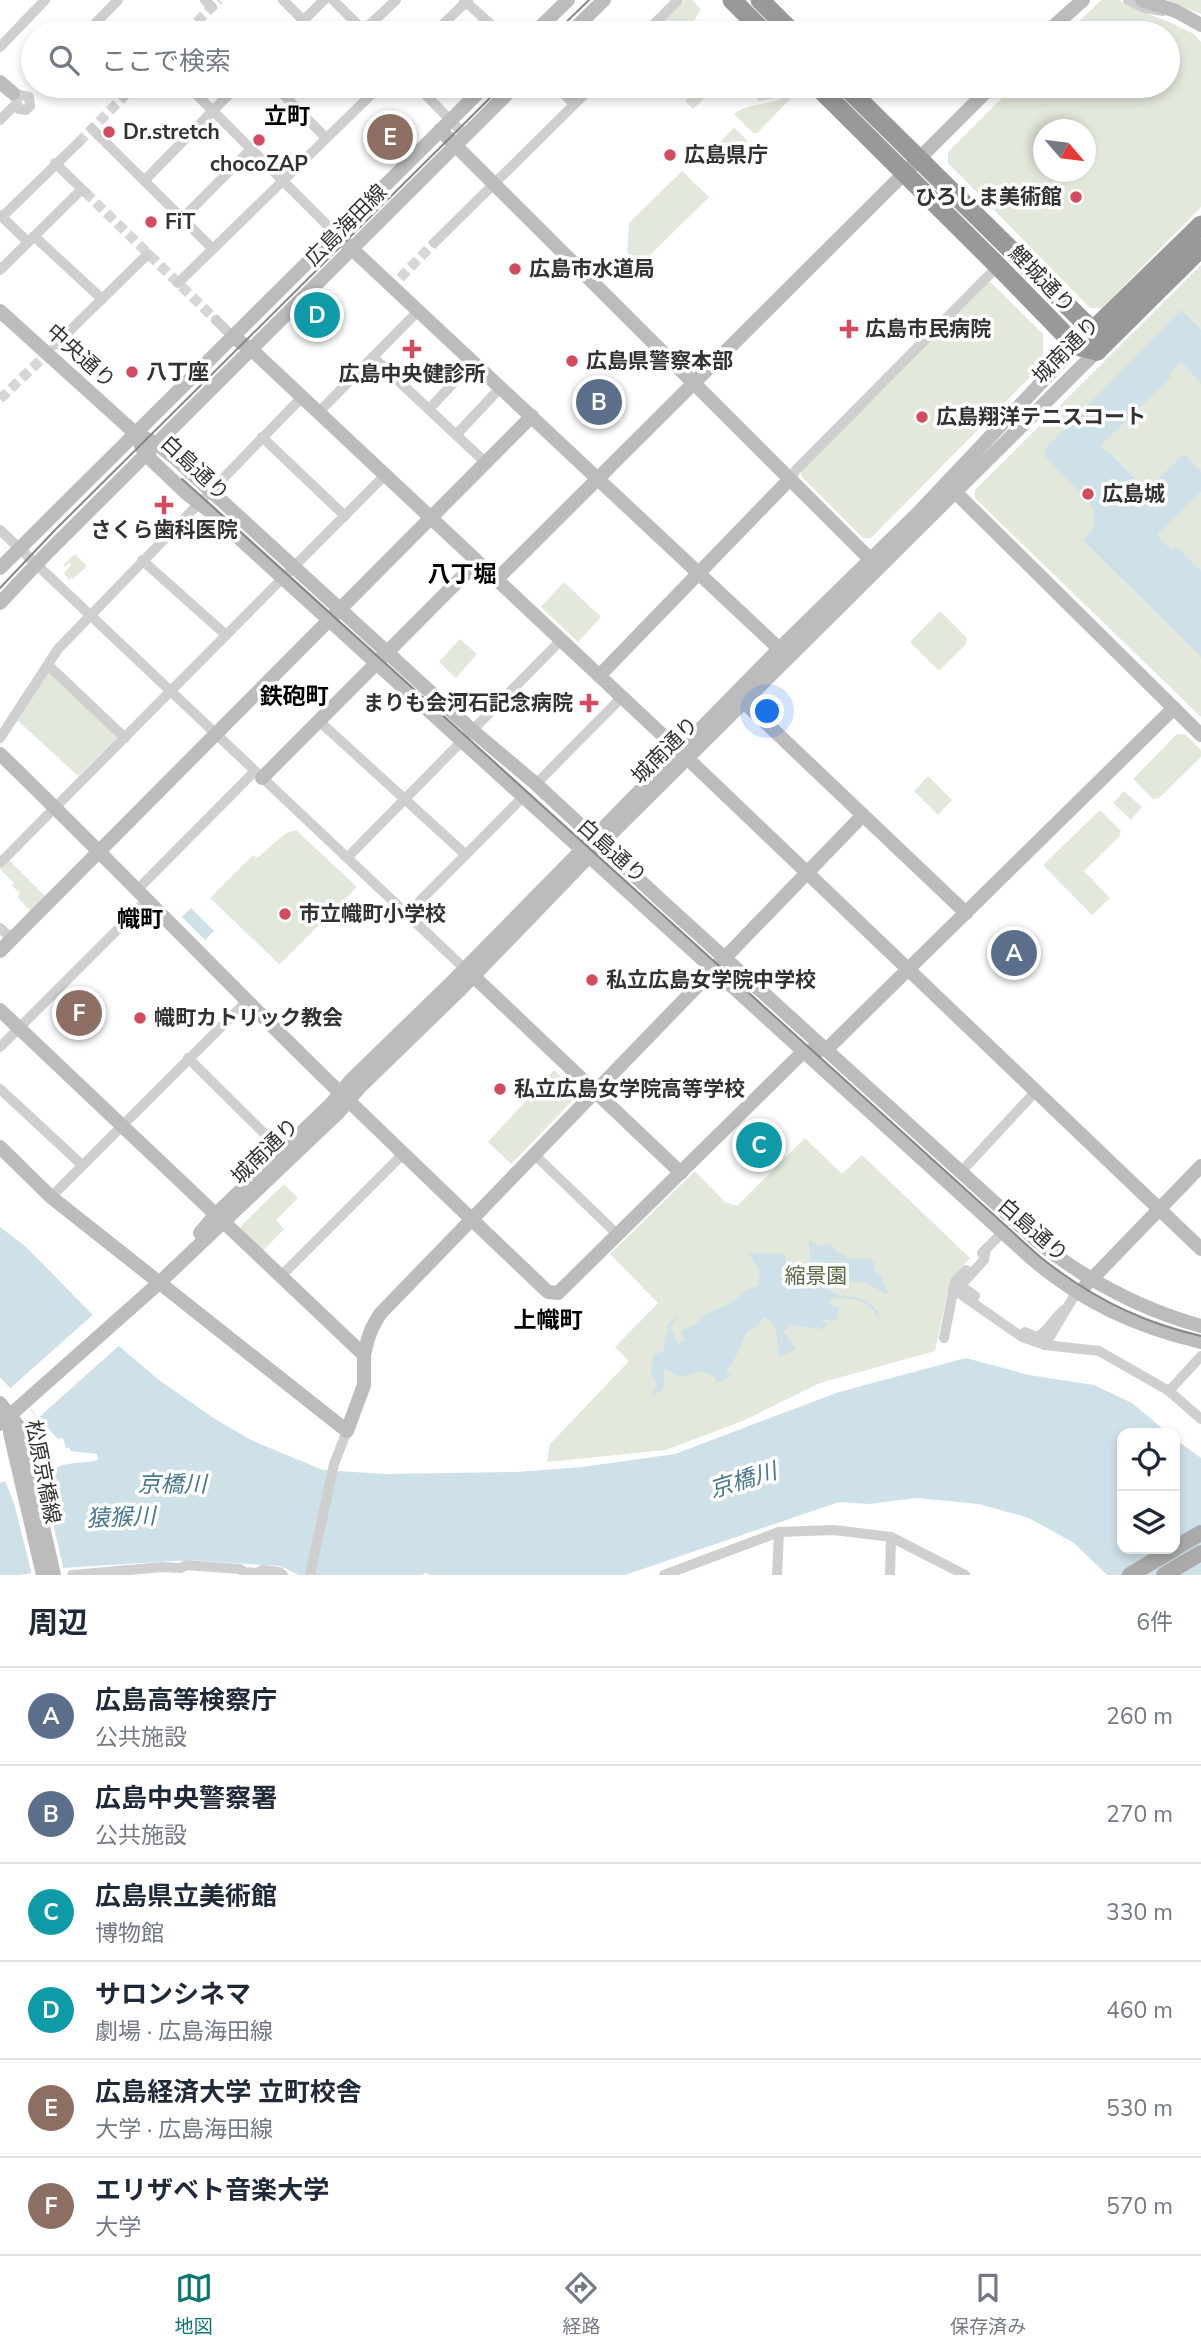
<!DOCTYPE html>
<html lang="ja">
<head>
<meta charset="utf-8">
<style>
  :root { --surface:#fff; --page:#f6f6f7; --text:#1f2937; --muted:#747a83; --line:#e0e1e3; --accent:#0f766e }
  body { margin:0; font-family:"Nunito Sans","Noto Sans JP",sans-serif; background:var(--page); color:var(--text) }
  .controls { position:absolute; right:21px; bottom:21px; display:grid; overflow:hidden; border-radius:14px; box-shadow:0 4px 10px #0003 }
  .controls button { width:63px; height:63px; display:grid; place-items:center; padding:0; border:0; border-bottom:2px solid var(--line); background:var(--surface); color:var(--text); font:35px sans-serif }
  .compass { position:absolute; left:1033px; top:119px; width:63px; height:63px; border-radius:50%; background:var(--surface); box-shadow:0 4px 10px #0003; rotate:118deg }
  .you { position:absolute; left:768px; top:712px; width:24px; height:24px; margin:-18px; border:5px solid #fff; border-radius:50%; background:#1a73e8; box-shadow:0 0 0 10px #1a73e833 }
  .badge { display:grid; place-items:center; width:46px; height:46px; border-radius:50%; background:var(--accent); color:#fff; font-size:23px; font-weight:700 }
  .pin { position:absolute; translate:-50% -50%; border:4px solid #fff; box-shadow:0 2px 7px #0006 }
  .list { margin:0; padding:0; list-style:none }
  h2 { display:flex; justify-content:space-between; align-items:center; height:91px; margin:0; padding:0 28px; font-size:30px }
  h2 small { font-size:23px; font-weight:400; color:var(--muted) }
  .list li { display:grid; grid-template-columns:46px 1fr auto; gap:21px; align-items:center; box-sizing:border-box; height:98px; padding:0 28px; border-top:2px solid var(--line) }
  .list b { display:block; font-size:26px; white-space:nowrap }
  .list p { margin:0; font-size:23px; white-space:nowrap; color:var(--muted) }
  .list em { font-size:23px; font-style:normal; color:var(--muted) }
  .icon { flex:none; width:38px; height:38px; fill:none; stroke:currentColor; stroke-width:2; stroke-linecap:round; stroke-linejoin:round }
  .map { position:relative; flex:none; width:1201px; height:1575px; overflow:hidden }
  .search { position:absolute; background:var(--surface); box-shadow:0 4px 10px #0003; left:21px; right:21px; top:21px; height:77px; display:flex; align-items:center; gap:18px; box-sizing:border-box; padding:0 24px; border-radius:38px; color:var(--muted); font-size:26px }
  .sheet { height:679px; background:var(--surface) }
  nav { display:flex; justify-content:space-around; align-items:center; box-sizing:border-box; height:98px; border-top:2px solid var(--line); background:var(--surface); font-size:19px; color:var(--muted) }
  nav a { display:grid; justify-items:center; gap:4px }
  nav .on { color:var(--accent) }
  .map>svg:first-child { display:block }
  .green { fill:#e3e8dd; fill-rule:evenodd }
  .water { fill:#cee0e8 }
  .pier { fill:#fff }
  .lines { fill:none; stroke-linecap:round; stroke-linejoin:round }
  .stream { stroke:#cee0e8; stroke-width:2.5 }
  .street-tunnel { stroke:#d6d6d6; stroke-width:10; stroke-dasharray:10 5; stroke-linecap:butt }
  .street { stroke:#cfcfcf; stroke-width:10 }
  .secondary { stroke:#bcbcbc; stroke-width:14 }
  .primary { stroke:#aaa; stroke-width:16 }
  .highway { stroke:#999; stroke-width:19 }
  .tram { stroke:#878787; stroke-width:2 }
  .poi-dot { fill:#d44a5e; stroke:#fff; stroke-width:2.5 }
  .labels { text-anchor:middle; stroke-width:7; stroke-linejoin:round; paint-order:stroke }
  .poi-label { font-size:21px; font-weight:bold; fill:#323232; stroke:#fff; text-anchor:start }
  .street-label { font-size:21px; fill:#323232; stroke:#fff }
  .park-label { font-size:21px; fill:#586a44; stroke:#fff }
  .neighbourhood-label { font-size:23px; font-weight:bold; fill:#000; stroke:#fff }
  .water-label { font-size:23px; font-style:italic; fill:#48778d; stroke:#fff }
</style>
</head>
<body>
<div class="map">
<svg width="1201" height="1575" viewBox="0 0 1201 1575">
  <rect width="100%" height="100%" fill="#fff"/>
  <!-- green -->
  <g class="green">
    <path d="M685,0H692L701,9L687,33H652Z"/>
    <path d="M1101,0H1119L1135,9L1167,21L1194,34L1201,42V207L1102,308H1090L948,163V152L1014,86H1168V33H1067ZM1044,130H1086V172H1044Z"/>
    <path d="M1167,0H1201V14Z"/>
    <path d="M701,86H716L693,109L685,101Z"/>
    <path d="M763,86H793L775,98L758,101L755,95Z"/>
    <path d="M796,89L798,91L757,133H753L734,114C753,99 773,110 796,89Z"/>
    <path d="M734,128L748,141L729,161L715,147Z"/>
    <path d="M682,171L709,197L640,265L627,252L629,223Z"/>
    <path d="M1201,265V717L975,498V490Z"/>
    <path d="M987,282L992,283L1043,334V364L871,538H863L801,476V470Z"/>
    <path d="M75,554L87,566L73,579L71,577L69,580L64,573L71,565L69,563L65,567L63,565Z"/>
    <path d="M564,582L601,617L578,642L541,607Z"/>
    <path d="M940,611L967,638L966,644L940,670H938L910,642Z"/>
    <path d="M460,639L477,654L456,678L439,662Z"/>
    <path d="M47,673H52L117,735L116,739L78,776L16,719Z"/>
    <path d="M1177,734H1185L1201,750V757L1159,798L1153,799L1133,779Z"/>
    <path d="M928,776L952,800L938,815L914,791Z"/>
    <path d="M1124,791L1142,807L1131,820L1113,803Z"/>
    <path d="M1100,810L1121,831L1119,837L1084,871L1110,898L1092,915L1043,865Z"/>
    <path d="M296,830L357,887L278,966L279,964L210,898L253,855L257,858L286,833Z"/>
    <path d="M9,860L46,897L32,912L18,898L19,892L12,886L14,883L0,869Z"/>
    <path d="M554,1070L579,1094L511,1164L488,1142Z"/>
    <path d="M805,1138L842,1174L862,1155L970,1258L950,1281L935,1351L820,1383L745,1420L666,1450L547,1462L550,1444L629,1361L615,1347L658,1303L610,1254L695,1171L725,1202L737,1206Z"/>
    <path d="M284,1184L298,1198L276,1220L284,1229L262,1252L240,1233L241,1226Z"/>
  </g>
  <!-- water -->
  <g class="water">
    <path d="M1181,310L1201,330V384L1181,361L1169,374L1171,377L1100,446L1109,455L1110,453L1146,491L1184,454L1201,472V491L1157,535L1172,551L1177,547L1201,571V657L1083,540L1094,528L1093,507L1045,456V449Z"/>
    <path d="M191,908L214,931L205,940L182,917Z"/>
    <path d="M0,1227L25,1246L90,1312L119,1346L159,1380L215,1419L253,1441L323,1470L385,1474L517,1472L582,1467L675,1454L839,1392L966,1358L1029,1375L1094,1385L1132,1403L1168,1433H1122V1549H1175V1439L1201,1458V1575H1107L1074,1543L1029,1518L979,1504L916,1498L869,1504L839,1502L625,1575H430L426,1573L422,1575H299L280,1566L190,1560L63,1568L20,1575H0V1483L52,1466L54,1469C67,1461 83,1464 98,1460L97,1454L70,1451V1448H66L63,1438L58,1439L0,1377Z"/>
    <path d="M809,1240L820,1246L831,1244L837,1253L843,1254L848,1259L870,1258L874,1263L875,1271L882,1276L883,1284L889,1293L884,1294C870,1281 851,1280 832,1281L830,1290L842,1297L832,1299L828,1303L839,1308L836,1321L825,1319L821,1321L828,1324L823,1329L790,1325L784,1332L796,1349L779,1357C777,1342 780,1324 764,1317L755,1328L748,1330C742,1340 739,1353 732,1363C730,1366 727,1369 726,1372L731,1375L717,1383L714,1376L699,1371L680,1377L665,1369L663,1371L665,1384L662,1391L651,1396L657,1385L651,1373L654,1354L663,1352L669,1323L679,1314L670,1328L679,1344L685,1340L681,1331L694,1325L706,1314L732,1302L748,1289L758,1286L760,1271L748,1253L785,1254V1259L793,1269L806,1266L810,1260Z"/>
  </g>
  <!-- pier -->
  <g class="pier">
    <path d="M95,1313L96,1319L122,1343L37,1419L35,1413L14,1392L12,1393L8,1390Z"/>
    <path d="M40,1467L64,1571L32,1575L14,1503L4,1478Z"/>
  </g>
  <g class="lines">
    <!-- stream -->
    <path class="stream" d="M842,1297C859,1298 869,1300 878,1315"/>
    <!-- street-tunnel -->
    <g class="street-tunnel">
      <path d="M186,33L219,0"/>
      <path d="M78,143L134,86"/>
      <path d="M85,192L216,320"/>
      <path d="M400,278L434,243"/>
      <path d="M0,399L51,350"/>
    </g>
    <!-- street -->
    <g class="street">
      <path d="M205,0L212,7"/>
      <path d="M283,0L304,21"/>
      <path d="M333,0L366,33"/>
      <path d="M464,0L500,33"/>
      <path d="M1128,0L1144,8L1163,11"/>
      <path d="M363,31L396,0"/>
      <path d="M86,33L118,0"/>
      <path d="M291,33L324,0"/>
      <path d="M434,33L468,0"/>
      <path d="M645,33L678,0"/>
      <path d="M0,47L45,0"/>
      <path d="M188,86L336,234"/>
      <path d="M275,86L326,138"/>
      <path d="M417,86L465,135"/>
      <path d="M556,86L574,104"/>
      <path d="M13,93L29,97L30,106L26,110L19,109Z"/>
      <path d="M0,120L16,104"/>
      <path d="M92,129L213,249"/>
      <path d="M55,163L85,192"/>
      <path d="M144,181L237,86"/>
      <path d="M0,215L28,242"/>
      <path d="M2,217L78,143"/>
      <path d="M183,218L251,149"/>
      <path d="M34,236L102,299"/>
      <path d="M434,243L593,86"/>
      <path d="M0,270L81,190"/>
      <path d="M178,283L380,86"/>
      <path d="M216,320L233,337"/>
      <path d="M55,345L148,254"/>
      <path d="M373,357L486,463"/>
      <path d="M429,409L474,361"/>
      <path d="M318,413L419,310"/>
      <path d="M456,435L501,387"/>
      <path d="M262,437L345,516"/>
      <path d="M790,479L796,470L998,266"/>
      <path d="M0,530L464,968"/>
      <path d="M142,560L226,635"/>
      <path d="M48,665L125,738"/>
      <path d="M319,721L466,855"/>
      <path d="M0,738L58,649L302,397"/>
      <path d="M536,784L621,698"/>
      <path d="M347,858L561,640"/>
      <path d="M0,863L385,475"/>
      <path d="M138,889L254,772"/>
      <path d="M407,914L523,797"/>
      <path d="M0,928L12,939"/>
      <path d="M0,1047L148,899"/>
      <path d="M188,1058L285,1154"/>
      <path d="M0,1089L82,1165"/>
      <path d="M535,1155L617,1234"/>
      <path d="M961,1172L1036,1091"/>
      <path d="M51,1197L248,1000"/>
      <path d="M982,1253L1003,1232"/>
      <path d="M281,1276L403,1154"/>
      <path d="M953,1289L1022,1337L1045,1345L1099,1351L1169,1391L1201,1419"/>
      <path d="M975,1296L963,1287V1283L984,1260L986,1249"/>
      <path d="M1025,1332L1037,1337C1049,1331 1054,1317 1065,1309"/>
      <path d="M944,1338L955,1282L966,1270"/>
      <path d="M1045,1345L1076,1293"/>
      <path d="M1169,1391L1201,1356"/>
      <path d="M72,1575L163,1567L181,1568L186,1565L240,1569L244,1572L257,1573L262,1570L279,1572L283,1575"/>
      <path d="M310,1575L334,1464L347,1431"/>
      <path d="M664,1575L779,1532L834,1530L891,1537L965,1575"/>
      <path d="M777,1575L779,1532"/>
      <path d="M890,1575L891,1537"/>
    </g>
    <!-- secondary -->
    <g class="secondary">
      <path d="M1142,0L1176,11L1201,25"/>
      <path d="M534,33L568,0"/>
      <path d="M570,33L604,0"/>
      <path d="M1046,33L1083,0"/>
      <path d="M0,82L13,93"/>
      <path d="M440,130L875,564"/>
      <path d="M336,234L786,655"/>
      <path d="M0,311L135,433L157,444L176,459L473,731L536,784L664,903L1037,1241C1087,1281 1140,1309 1201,1326"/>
      <path d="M233,337L252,350L688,759L1201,1249"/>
      <path d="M135,433L145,454L186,493L208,510L1030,1257C1082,1302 1135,1326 1201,1342"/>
      <path d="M950,487L1201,735"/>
      <path d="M0,568L485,86"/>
      <path d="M496,580L992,86"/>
      <path d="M0,603L47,553L515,86"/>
      <path d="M599,676L790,479"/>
      <path d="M745,703L966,913"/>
      <path d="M0,754C112,862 219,975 330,1083C403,1153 475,1223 548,1292L558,1293L803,1052L827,1049L1174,708"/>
      <path d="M262,778L477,562"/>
      <path d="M0,951L532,416"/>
      <path d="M468,971L681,1173"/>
      <path d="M0,1010L364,1355"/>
      <path d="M0,1147L51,1197L347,1431L364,1385V1355L368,1339L372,1328L380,1314L863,815"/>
      <path d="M200,1233L215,1215L331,1104L351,1080L453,981L779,649L917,514L1076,346"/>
      <path d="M1085,1286L1201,1166"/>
      <path d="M0,1403L19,1427L24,1443L54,1575"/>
      <path d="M10,1415V1433L43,1575"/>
      <path d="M0,1424L159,1283L339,1112L359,1088L461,989L601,844L1097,351"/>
    </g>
    <!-- primary -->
    <g class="primary">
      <path d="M1175,1548L1201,1533"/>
      <path d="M1130,1575L1174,1549"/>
      <path d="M1164,1575L1201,1553"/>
    </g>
    <!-- highway -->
    <g class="highway">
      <path d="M732,0L765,33"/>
      <path d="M760,0L793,33"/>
      <path d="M817,86L998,266L1076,346L1097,351"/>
      <path d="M845,86L1093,331L1097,351"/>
      <path d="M1084,339L1201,225"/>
      <path d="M1097,351L1201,248"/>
    </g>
    <!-- tram -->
    <g class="tram">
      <path d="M555,33L589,0"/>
      <path d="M182,479L1039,1256C1086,1294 1142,1323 1201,1336"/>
      <path d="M0,588L55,530L502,86"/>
    </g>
  </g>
  <!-- markers -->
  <g class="poi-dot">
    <circle cx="109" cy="132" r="7"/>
    <circle cx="259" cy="140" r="7"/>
    <circle cx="670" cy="155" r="7"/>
    <circle cx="1076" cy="197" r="7"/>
    <circle cx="151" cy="222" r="7"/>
    <circle cx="515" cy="269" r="7"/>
    <path d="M845.5 318.5h7v7h7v7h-7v7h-7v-7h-7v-7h7z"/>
    <path d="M408.5 338.5h7v7h7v7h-7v7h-7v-7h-7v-7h7z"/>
    <circle cx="572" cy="361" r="7"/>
    <circle cx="132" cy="372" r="7"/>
    <circle cx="922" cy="417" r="7"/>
    <circle cx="1088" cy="494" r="7"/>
    <path d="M160.5 494.5h7v7h7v7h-7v7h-7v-7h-7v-7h7z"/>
    <path d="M585.5 692.5h7v7h7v7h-7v7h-7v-7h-7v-7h7z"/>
    <circle cx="285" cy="914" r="7"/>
    <circle cx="592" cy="980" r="7"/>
    <circle cx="140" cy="1018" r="7"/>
    <circle cx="500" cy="1089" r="7"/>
  </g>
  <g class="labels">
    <!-- poi labels -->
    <g class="poi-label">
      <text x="123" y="139">Dr.stretch</text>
      <text x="684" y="162">広島県庁</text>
      <text x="259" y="171" text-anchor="middle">chocoZAP</text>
      <text x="1062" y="204" text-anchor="end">ひろしま美術館</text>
      <text x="165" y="229">FiT</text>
      <text x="529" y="276">広島市水道局</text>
      <text x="865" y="336">広島市民病院</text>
      <text x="586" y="368">広島県警察本部</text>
      <text x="146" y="379">八丁座</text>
      <text x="412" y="381" text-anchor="middle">広島中央健診所</text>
      <text x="936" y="424">広島翔洋テニスコート</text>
      <text x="1102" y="501">広島城</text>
      <text x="164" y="537" text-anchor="middle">さくら歯科医院</text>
      <text x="573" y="710" text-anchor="end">まりも会河石記念病院</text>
      <text x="299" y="921">市立幟町小学校</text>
      <text x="606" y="987">私立広島女学院中学校</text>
      <text x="154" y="1025">幟町カトリック教会</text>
      <text x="514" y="1096">私立広島女学院高等学校</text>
    </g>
    <!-- street labels -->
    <g class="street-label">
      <text transform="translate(346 225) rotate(-45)" y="7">広島海田線</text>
      <text transform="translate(1042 279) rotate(46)" y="7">鯉城通り</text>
      <text transform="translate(1066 350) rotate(-45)" y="7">城南通り</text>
      <text transform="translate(81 356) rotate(42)" y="7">中央通り</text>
      <text transform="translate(195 468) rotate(43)" y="7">白島通り</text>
      <text transform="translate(665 750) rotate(-45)" y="7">城南通り</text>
      <text transform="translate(612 851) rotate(42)" y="7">白島通り</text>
      <text transform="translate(265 1151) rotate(-44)" y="7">城南通り</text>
      <text transform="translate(1033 1230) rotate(41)" y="7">白島通り</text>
      <text transform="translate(43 1472) rotate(79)" y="7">松原京橋線</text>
    </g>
    <!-- park labels -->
    <g class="park-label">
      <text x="816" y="1283">縮景園</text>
    </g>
    <!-- neighbourhood labels -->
    <g class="neighbourhood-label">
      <text x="287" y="124">立町</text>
      <text x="462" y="582">八丁堀</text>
      <text x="294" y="704">鉄砲町</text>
      <text x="140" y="927">幟町</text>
      <text x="548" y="1328">上幟町</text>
    </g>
    <!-- water labels -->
    <g class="water-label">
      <text transform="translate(743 1480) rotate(-17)" y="8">京橋川</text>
      <text x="172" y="1492">京橋川</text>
      <text transform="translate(121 1517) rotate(-2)" y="8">猿猴川</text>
    </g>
  </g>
</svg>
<div class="controls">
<button><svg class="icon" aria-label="locate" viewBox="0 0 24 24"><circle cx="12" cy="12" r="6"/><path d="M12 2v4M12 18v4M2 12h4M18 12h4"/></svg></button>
<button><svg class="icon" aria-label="layers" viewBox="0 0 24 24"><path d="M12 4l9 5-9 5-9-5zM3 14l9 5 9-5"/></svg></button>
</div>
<svg class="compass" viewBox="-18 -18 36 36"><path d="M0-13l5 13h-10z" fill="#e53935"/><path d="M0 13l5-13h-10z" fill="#747a83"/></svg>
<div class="you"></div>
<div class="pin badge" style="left:1014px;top:953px;background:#5c6f8a">A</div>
<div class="pin badge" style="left:599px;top:402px;background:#5c6f8a">B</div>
<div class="pin badge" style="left:759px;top:1145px;background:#0f9aa8">C</div>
<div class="pin badge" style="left:317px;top:315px;background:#0f9aa8">D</div>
<div class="pin badge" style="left:390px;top:137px;background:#8d6e63">E</div>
<div class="pin badge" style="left:79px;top:1013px;background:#8d6e63">F</div>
<div class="search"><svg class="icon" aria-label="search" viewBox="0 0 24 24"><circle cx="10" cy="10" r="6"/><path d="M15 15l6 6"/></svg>ここで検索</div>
</div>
<section class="sheet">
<h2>周辺<small>6件</small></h2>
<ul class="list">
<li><span class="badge" style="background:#5c6f8a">A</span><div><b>広島高等検察庁</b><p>公共施設</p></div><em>260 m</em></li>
<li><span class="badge" style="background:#5c6f8a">B</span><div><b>広島中央警察署</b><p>公共施設</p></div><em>270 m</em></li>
<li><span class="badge" style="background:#0f9aa8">C</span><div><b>広島県立美術館</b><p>博物館</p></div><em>330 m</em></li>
<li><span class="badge" style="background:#0f9aa8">D</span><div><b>サロンシネマ</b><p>劇場 · 広島海田線</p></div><em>460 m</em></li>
<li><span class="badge" style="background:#8d6e63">E</span><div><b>広島経済大学 立町校舎</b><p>大学 · 広島海田線</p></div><em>530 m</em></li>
<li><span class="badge" style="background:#8d6e63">F</span><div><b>エリザベト音楽大学</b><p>大学</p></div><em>570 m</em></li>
</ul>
</section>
<nav>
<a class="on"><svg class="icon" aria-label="map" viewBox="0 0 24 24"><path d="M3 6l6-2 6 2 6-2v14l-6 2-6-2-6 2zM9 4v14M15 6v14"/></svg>地図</a>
<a><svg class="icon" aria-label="directions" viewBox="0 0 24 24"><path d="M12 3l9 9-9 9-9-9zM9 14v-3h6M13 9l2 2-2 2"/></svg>経路</a>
<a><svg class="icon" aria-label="saved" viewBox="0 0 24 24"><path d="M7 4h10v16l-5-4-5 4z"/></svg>保存済み</a>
</nav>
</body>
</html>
